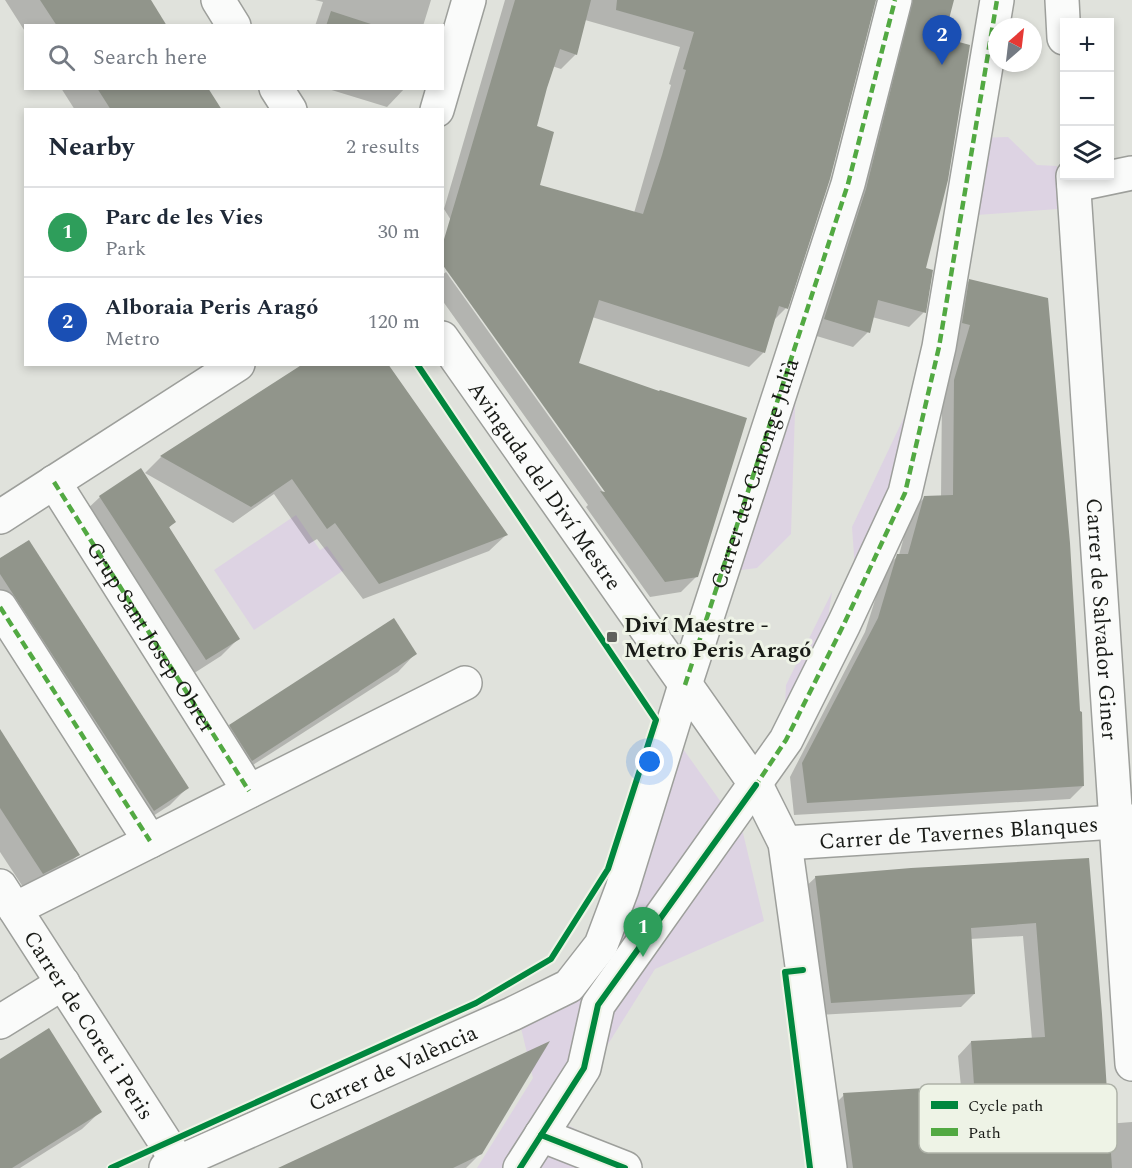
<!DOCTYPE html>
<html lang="en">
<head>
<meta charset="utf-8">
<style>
  :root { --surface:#fff; --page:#f6f6f7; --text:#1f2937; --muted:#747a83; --line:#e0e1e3; --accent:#5f615c }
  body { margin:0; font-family:Spectral,serif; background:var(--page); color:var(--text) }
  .controls { position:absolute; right:18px; top:18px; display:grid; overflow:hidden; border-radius:0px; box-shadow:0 3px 9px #0003 }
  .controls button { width:54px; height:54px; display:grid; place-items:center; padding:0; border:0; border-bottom:2px solid var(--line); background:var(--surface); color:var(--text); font:30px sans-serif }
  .compass { position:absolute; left:988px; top:18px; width:54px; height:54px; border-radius:50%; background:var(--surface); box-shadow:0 3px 9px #0003; rotate:28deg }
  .you { position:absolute; left:650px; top:762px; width:21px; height:21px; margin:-15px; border:4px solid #fff; border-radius:50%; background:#1a73e8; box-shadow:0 0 0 9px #1a73e833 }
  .badge { display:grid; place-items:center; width:39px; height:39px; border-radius:50%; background:var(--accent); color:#fff; font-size:20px; font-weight:700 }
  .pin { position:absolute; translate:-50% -50px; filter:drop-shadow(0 2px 3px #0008) }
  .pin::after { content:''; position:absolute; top:32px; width:21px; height:18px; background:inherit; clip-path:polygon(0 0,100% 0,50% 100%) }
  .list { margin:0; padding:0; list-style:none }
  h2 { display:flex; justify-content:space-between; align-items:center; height:78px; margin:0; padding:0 24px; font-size:26px }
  h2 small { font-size:20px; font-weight:400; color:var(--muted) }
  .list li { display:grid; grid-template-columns:39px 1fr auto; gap:18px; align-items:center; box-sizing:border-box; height:90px; padding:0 24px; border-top:2px solid var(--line) }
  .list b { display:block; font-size:22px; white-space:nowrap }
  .list p { margin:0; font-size:20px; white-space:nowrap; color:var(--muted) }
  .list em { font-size:20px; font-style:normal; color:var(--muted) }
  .icon { flex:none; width:33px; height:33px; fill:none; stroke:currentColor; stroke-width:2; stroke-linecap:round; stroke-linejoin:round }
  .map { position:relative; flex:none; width:1132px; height:1168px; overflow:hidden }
  .search { position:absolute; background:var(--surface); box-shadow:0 3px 9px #0003; left:24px; top:24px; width:420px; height:66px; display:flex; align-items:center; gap:15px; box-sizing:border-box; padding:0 21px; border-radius:0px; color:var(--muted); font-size:22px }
  .panel { position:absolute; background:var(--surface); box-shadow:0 3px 9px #0003; left:24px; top:108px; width:420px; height:258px; border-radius:0px }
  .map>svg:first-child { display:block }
  .green { fill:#ddd3e3 }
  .shadow { fill:#0003; fill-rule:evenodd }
  .building { fill:#91958b }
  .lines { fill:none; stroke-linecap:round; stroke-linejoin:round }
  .minor-casing { stroke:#9d9f9b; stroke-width:36 }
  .minor { stroke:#fafbfa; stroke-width:33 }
  .quiet { stroke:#52a942; stroke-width:4.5; stroke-dasharray:9 4.5; stroke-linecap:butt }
  .cycleway-casing { stroke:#eef3e6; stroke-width:10 }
  .cycleway { stroke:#00873e; stroke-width:6 }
  .poi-dot { fill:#5f615c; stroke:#eef3e6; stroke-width:2 }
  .labels { text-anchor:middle; stroke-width:6; stroke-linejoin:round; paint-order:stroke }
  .street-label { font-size:22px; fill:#191b17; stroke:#eef3e6 }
  .poi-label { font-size:22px; font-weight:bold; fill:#191b17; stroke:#eef3e6; text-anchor:start }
  .key { fill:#eef3e6; stroke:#aeb2a8; stroke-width:1.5 }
  .key-label { font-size:16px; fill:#191b17 }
</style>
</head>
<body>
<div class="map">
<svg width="1132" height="1168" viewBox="0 0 1132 1168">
  <rect width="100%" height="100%" fill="#e0e2dc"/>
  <!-- green -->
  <g class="green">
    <path d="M1008,137L1037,165L1057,166L1058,209L977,215L976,138Z"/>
    <path d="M796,381L791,534L757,568L733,571Z"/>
    <path d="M907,411V452L855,570L852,527Z"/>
    <path d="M296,515L320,550L327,546L344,570L254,630L214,570Z"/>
    <path d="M832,592L825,637L784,725L786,685Z"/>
    <path d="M681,746L743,833L764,921L655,969L560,1121L602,1143L585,1168H477L533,1078L521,1028L573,1003L611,946Z"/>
  </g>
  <!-- shadow -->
  <g class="shadow">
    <path d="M5,0H149L166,26H26V33Z"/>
    <path d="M315,0H431L423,26H315L323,2Z"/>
    <path d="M505,0H874L786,308L773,321L764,352L749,367L592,317L577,364L697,576L681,592L650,597L586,507L588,505L442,300V275L446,272L608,499L611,498L450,271H446L472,254L444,209ZM585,20L680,47L669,84L671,85L634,213L538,186L535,127L552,66L561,69L576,54Z"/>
    <path d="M890,0H952L942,39L924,269V312L909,327L872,317L868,332L853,347L810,334Z"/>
    <path d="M61,88H207L220,110H75Z"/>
    <path d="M325,88H405L387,107Z"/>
    <path d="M970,280L1083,786L1070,799L794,815L790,777L865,632L885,568L899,555L911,511L924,498L941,497L942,394L958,338L950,336L957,293Z"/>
    <path d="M253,399L506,535L489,551L363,599L317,539L309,544L274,494L233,523L145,473L161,457Z"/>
    <path d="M100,497L174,522L168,529L238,639L221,656L188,677L82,514Z"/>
    <path d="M0,560L187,788L170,805L136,827L0,618Z"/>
    <path d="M415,654L398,672L234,777L213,743L230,726Z"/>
    <path d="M0,733L78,855L61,872L25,890L0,852Z"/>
    <path d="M1087,860L1106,1124L1132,1122V1168H839L831,1108L844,1095L961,1087L958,1056L971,1042L1032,1040L1023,936L970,939L974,994L961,1007L818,1015L802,890L816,877Z"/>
    <path d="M0,1061L100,1112L82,1129L20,1168H0Z"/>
    <path d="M481,1153L466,1168H281Z"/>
  </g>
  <!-- building -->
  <g class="building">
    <path d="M40,0H151L167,26H57Z"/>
    <path d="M515,0H591L577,55L560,49L547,88L537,126L554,132L540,185L643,214L662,155L686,70L683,69L694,32L616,10L617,0H876L830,179L788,309L779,306L765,353L599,300L579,363L659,391L660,390L747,418L698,577L665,582L600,491L605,492L442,264V246Z"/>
    <path d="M913,0H954L944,38L970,45L948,180L926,268L933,270L926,313L878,300L870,333L824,319L866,189Z"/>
    <path d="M331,11L377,26H326Z"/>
    <path d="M97,88H208L222,110H111Z"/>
    <path d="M969,279L1048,298L1070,543L1080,711L1082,712L1084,786L807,803L802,763L878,618L897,554H908L924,496L953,495L954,380L970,325L962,323Z"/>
    <path d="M303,364H388L508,535L379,584L335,523L327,529L292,479L251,507L160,456Z"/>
    <path d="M141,468L176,522L169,527L240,639L206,660L99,496Z"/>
    <path d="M29,540L189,788L154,811L0,574V558Z"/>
    <path d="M394,618L417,654L252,761L229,725Z"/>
    <path d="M0,729L80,855L43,874L0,808Z"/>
    <path d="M1089,858L1102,1014L1112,1168H853L843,1093L974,1085L971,1041L1045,1037L1036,923L971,928L975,994L831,1003L815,876L911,868Z"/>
    <path d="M49,1028L102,1112L12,1168H0V1059Z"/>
    <path d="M550,1041L482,1154L453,1168H278Z"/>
  </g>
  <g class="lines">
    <!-- minor casing -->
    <g class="minor-casing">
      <g id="minor">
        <path d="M218,0L234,26"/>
        <path d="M1062,0L1064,38"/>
        <path d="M276,88L290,110"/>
        <path d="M437,110L469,0"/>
        <path id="s1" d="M1073,176L1132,1064"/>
        <path d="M1074,185L1132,173"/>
        <path id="s2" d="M442,338L756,785L785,843L830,1168"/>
        <path d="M54,482L249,791"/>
        <path d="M0,517L238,364"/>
        <path d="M0,607L150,841"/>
        <path id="s3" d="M785,843L1132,821"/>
        <path id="s4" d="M0,886L178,1162"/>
        <path d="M15,909L465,683"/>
        <path d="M0,1022L63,983"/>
        <path d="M541,1135L625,1168"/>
        <path id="s5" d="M166,1168L512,1014L569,986L601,945L622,889L685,685L848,184L895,0"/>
        <path d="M520,1168L584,1068L598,1005L786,740L844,624L905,493L939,347L997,0"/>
      </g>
    </g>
    <!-- minor -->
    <use href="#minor" class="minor"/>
    <!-- quiet -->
    <g class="quiet">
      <path id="s6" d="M54,482L249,791"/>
      <path d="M0,607L150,841"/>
      <path d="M685,685L848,184L895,0"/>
      <path d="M754,788L786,740L844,624L905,493L939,347L997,0"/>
    </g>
    <!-- cycleway casing -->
    <g class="cycleway-casing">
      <g id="cycleway">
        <path d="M803,970L785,972L810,1168"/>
        <path d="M541,1135L625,1168"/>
        <path d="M111,1168L476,1003L551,959L608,869L656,720L417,364"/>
        <path d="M520,1168L584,1068L598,1005L756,785"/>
      </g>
    </g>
    <!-- cycleway -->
    <use href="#cycleway" class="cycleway"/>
  </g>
  <!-- markers -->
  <rect class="poi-dot" x="606" y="631" width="12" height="12" rx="3"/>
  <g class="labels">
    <!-- street labels -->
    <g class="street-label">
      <text dy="8" stroke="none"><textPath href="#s5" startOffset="990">Carrer del Canonge Julià</textPath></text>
      <text dy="8" stroke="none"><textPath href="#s2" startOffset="180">Avinguda del Diví Mestre</textPath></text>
      <text dy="8" stroke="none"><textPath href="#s1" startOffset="444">Carrer de Salvador Giner</textPath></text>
      <text dy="8" stroke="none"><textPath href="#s6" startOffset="183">Grup Sant Josep Obrer</textPath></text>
      <text dy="8" stroke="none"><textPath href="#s3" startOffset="174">Carrer de Tavernes Blanques</textPath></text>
      <text dy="8" stroke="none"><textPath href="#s4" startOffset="165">Carrer de Coret i Peris</textPath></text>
      <text dy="8" stroke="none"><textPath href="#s5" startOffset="248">Carrer de València</textPath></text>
    </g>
    <!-- poi labels -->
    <g class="poi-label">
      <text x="624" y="632">Diví Maestre -<tspan x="624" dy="25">Metro Peris Aragó</tspan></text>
    </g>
  </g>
  <!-- legend -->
  <rect x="919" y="1084" width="198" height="69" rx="9" class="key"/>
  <rect x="931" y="1101" width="27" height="8" fill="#00873e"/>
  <rect x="931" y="1128" width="27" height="8" fill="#52a942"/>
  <g class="key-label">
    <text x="968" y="1111">Cycle path</text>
    <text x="968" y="1138">Path</text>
  </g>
</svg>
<div class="controls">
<button>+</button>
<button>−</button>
<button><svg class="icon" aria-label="layers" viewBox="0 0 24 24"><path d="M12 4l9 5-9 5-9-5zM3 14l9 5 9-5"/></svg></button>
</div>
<svg class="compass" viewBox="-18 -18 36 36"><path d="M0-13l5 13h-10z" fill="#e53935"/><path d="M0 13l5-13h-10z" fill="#747a83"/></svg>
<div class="you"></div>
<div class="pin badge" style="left:643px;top:957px;background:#2e9e5b">1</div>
<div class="pin badge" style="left:942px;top:65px;background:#1a4fb4">2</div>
<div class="search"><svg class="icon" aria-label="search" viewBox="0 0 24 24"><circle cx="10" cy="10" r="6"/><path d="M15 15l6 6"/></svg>Search here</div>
<section class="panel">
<h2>Nearby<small>2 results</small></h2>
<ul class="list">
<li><span class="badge" style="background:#2e9e5b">1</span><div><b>Parc de les Vies</b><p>Park</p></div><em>30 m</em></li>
<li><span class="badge" style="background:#1a4fb4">2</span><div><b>Alboraia Peris Aragó</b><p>Metro</p></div><em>120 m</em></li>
</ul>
</section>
</div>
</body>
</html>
